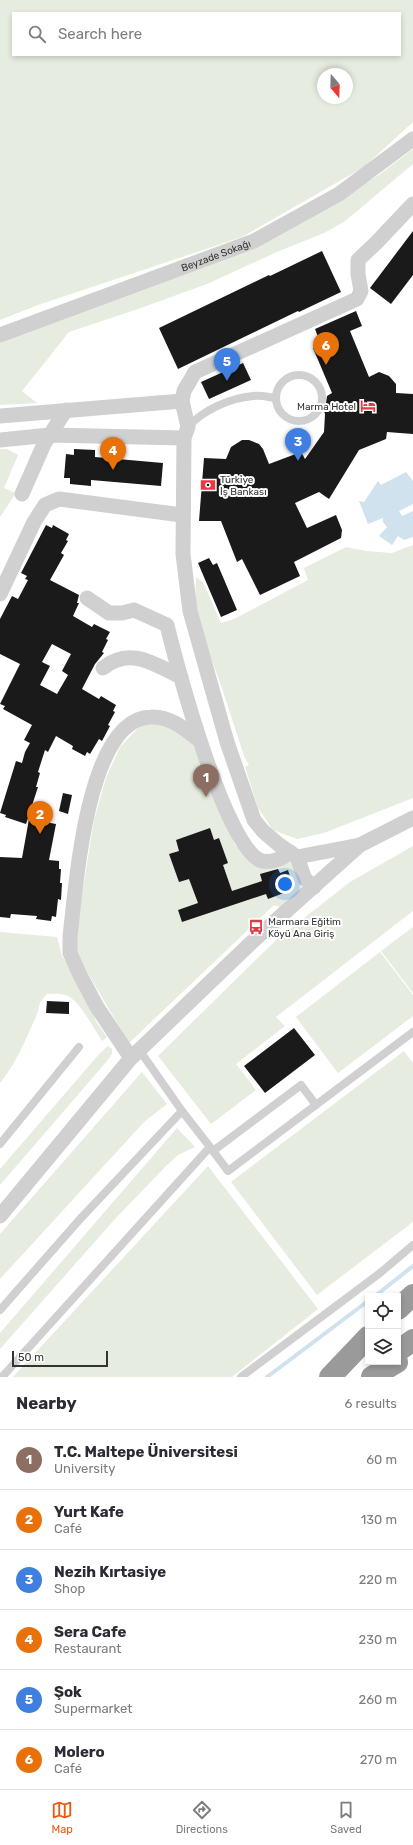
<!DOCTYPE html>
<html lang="en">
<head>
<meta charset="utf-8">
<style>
  :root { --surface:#fff; --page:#f7f7f7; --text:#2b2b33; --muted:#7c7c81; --line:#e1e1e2; --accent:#ea580c }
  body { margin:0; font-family:Rubik,sans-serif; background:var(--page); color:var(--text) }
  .controls { position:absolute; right:12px; bottom:12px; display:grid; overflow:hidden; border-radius:0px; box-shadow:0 2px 6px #0003 }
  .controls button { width:36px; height:36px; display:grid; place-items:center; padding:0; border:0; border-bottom:1px solid var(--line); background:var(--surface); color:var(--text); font:20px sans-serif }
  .compass { position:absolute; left:317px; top:68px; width:36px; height:36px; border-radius:50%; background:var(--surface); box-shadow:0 2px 6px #0003; rotate:161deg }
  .scale { position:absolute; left:12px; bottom:10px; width:96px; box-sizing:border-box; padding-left:4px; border:2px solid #333; border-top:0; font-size:11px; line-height:14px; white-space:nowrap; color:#333; -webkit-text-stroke:3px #fff; paint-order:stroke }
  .you { position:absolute; left:285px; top:884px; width:14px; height:14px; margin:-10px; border:3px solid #fff; border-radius:50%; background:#1a73e8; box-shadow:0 0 0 6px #1a73e833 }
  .badge { display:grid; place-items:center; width:26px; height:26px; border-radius:50%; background:var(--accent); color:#fff; font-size:13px; font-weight:700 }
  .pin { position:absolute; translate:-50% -33px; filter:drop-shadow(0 1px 2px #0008) }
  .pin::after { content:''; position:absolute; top:21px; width:14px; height:12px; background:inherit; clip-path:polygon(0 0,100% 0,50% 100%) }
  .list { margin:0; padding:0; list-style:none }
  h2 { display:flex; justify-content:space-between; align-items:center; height:52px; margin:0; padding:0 16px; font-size:17px }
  h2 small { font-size:13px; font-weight:400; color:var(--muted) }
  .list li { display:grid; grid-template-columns:26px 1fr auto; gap:12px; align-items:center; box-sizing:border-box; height:60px; padding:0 16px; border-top:1px solid var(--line) }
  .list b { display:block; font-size:15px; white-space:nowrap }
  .list p { margin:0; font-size:13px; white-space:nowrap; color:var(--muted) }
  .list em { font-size:13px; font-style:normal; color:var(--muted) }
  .icon { flex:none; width:22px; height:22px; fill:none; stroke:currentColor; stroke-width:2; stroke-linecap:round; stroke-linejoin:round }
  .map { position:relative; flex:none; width:413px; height:1377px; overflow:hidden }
  .search { position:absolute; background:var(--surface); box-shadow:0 2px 6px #0003; left:12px; right:12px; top:12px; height:44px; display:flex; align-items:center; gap:10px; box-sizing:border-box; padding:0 14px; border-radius:0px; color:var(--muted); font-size:15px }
  .sheet { height:412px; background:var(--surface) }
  nav { display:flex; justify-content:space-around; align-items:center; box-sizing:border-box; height:56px; border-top:1px solid var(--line); background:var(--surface); font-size:11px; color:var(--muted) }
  nav a { display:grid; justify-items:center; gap:2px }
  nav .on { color:var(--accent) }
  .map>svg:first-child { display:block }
  .green { fill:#e6ecdf; fill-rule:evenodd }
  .water { fill:#cfe2ee }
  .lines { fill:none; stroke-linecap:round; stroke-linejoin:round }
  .stream { stroke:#cfe2ee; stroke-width:4 }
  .building { fill:#1a1a1a; fill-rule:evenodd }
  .lane { stroke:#d0d0d0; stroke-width:8 }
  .street { stroke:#d0d0d0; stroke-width:15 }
  .highway { stroke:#9a9a9a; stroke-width:22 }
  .labels { text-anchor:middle; stroke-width:4; stroke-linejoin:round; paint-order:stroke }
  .street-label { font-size:10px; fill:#333; stroke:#fff }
  .poi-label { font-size:10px; fill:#333; stroke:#fff; text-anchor:start }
</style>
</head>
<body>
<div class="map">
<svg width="413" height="1377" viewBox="0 0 413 1377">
  <rect width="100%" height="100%" fill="#fff"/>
  <!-- green -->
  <g class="green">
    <path d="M0,0H413V122L364,167L242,237L38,305L0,320ZM13,13H400V55H13ZM323,74H347V98H323Z"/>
    <path d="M413,149V164L344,222L324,233L277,252L207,284L138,309L69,332L22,391L37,403L0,405V340L298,223L379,175Z"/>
    <path d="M0,449H7L18,455L4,488L16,493L0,517Z"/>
    <path d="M413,545V798L324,833L297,839L273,830L258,808L245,767L249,765L244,756L221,685L204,640L195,605L196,577L203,582L221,623L234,619L308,580L304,568L346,547L366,551L392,553Z"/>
    <path d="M162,723L181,731L199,750L235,845L249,859L281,863L290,862C299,871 301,878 299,890L280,907L274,905L129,1043L77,955L76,932L94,820L106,778L120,747L140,726Z"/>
    <path d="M413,846V911L276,1017L285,1026L236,1064L256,1090L211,1124L158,1056L276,940L350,882Z"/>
    <path d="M413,927V993L381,951Z"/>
    <path d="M0,932L57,937L62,956L81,987L97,1023L107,1037L102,1041C94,1029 81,1003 68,996C62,993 54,994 47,994C36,1005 41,1007 35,1019C25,1041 15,1065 0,1083Z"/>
    <path d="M380,952L413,995V1016L338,1073L296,1017Z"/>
    <path d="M108,1046L112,1049V1054L107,1061L0,1185V1169L100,1053Z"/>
    <path d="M404,1051L413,1063V1222L317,1295L231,1182Z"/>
    <path d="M142,1072L167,1104L144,1122L0,1279V1234Z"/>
    <path d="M177,1128L195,1147L178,1155L166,1166L114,1220L0,1349V1333Z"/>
    <path d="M208,1166L318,1309L232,1377H13Z"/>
  </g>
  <!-- water -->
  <path class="water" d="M406,472L413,481V504L399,511L402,516L413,511V537L404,540L398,536L392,545L379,536L387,527L383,522V518L368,524L359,501L364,502L378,481L381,485Z"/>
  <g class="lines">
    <!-- stream -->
    <g class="stream">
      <path d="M375,1296L413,1266"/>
      <path d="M267,1377L368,1301"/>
    </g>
  </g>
  <!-- building -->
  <g class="building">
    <path d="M413,231V275L391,304L370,288Z"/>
    <path d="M322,251L341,292L299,312L298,311L178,369L159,328L269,275L270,276Z"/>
    <path d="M356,311L362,326L350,331L369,377L379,372L389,376L396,384V393L413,394V434L387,432L386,439L359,450L329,499L319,492L295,503L307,528L336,515L342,530L341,538L294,562L300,576L260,595L242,559L237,562L221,521H199L204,458L226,459L231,447L242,440H249L259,444L263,449L269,464L301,452L305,459L324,432L325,414L323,409L326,403L327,396L332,393L313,348L321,345L315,329Z"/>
    <path d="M243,363L251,380L209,399L201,382Z"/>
    <path d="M74,449L95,450V457L163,463L161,486L91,480V486L70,484V478H64L66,454L74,455Z"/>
    <path d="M46,525L52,528L53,525L69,534L66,540L68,541L61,553L64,555L50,580L79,595L77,603H79L73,616L92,627L94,624L110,632L106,639L108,640L102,652L104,653L95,664L82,689L99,699L101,696L116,705L113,711L115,712L108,725L110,726L102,741L99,739L90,754L87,752L85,756L72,749L73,746L56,736L48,752L45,750L38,772L40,773L36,787H38L26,824L5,817L6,815L0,813L16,761L22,763L25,752L30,743L24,740L32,725L3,709L5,706L0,704L20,664L0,654V619L12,596L18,599L28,580L25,579L27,576L21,573ZM52,644L71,654L62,671L68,675L57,694L40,685L50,666L42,662Z"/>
    <path d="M209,558L213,565L217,563L237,610L221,617L198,563Z"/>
    <path d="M63,793L72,795L68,814L59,811Z"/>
    <path d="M29,819L56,824L49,860L59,861V869H61L60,883H62L61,900L58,899L56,917L52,916L51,921L36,919L37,916L11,914L10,918L0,917V857L22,858Z"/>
    <path d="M210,828L214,840L219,838L228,863L223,865L232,891L262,881L260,874L278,869L280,873L288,870L292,883L287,884L289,891L268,899L266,894L182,922L178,910L198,903L189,879L179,882L169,854L179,851L176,840Z"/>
    <path d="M47,1001L69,1002V1014L46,1013Z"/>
    <path d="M294,1028L315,1055L265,1093L244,1066Z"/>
  </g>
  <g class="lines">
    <!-- lane -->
    <g class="lane">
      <circle cx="299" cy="398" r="23"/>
      <path d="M188,427C203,410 230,398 253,396C260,395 268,397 275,398"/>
      <path d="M0,1144L79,1047"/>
      <path d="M210,1147L228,1171L413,1032"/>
      <path d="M213,1151L301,1085L316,1105"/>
      <path d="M0,1310L81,1218L182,1111"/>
      <path d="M2,1377L210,1147L182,1111L140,1051"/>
      <path d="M241,1377L380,1273L413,1245"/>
    </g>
    <!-- street -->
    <g class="street">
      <path id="s1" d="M0,335L254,241L339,194L413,139"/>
      <path d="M0,416L182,401"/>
      <path d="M0,440L50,435L184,438"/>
      <path d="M22,494L44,444L66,410"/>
      <path d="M0,594L34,522L45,505L59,499L182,515"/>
      <path d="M87,598L109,613H122L134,610L167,625C176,663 226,851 262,861C271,863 282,859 290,852"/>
      <path d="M103,668C130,646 154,664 181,677"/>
      <path d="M360,845L297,857L278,844L263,831L254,820L227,742L190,611L183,554L184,438L188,427L182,401L184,391L195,372L357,299L361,291L358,274V260L376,243L413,204"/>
      <path d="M297,857L305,879L314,887"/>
      <path d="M131,1058L97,1007L80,975L70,953V936C76,889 86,718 151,717C170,716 185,729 199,740"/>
      <path d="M0,1216L131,1058L252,942L360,845L413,818"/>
    </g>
    <!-- highway -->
    <g class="highway">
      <path d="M398,1309L413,1295"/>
      <path d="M398,1351L413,1340"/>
      <path d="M330,1377L368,1337"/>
      <path d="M372,1377L397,1362"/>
    </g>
  </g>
  <!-- icons -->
  <defs>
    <g id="hotel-bare" transform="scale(1.2)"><path d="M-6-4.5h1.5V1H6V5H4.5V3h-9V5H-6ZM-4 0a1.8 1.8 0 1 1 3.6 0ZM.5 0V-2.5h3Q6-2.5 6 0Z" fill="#e63946" stroke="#fff" stroke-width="2.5" paint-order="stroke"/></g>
    <g id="bank-bare" transform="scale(1.2)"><path d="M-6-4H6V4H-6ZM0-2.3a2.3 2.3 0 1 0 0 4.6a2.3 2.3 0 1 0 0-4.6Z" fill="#e63946" stroke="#fff" stroke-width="2.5" paint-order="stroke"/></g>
    <g id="bus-bare" transform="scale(1.2)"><path d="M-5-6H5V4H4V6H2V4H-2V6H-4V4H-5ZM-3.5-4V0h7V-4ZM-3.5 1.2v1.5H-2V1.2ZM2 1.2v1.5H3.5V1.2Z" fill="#e63946" stroke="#fff" stroke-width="2.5" paint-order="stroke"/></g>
  </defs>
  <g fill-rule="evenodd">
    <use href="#hotel-bare" x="368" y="406"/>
    <use href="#bank-bare" x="208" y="485"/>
    <use href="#bus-bare" x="256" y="927"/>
  </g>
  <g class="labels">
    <!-- street labels -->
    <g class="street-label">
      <text dy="4" stroke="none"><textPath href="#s1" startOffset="230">Beyzade Sokağı</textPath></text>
    </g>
    <!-- poi labels -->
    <g class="poi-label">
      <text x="356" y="410" text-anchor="end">Marma Hotel</text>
      <text x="220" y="483">Türkiye<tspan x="220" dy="12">İş Bankası</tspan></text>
      <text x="268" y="925">Marmara Eğitim<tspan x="268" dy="12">Köyü Ana Giriş</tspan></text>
    </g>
  </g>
</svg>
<div class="controls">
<button><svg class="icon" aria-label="locate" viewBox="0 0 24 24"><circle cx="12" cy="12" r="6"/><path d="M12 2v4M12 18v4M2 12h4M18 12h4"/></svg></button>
<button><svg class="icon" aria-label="layers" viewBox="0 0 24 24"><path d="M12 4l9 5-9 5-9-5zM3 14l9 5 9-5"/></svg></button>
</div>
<svg class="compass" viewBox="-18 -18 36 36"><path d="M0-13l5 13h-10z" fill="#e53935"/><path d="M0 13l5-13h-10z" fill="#7c7c81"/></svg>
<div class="scale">50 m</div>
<div class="you"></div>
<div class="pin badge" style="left:206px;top:797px;background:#8d6e63">1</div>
<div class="pin badge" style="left:40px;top:834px;background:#e8710a">2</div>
<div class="pin badge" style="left:298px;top:461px;background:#3f7fe0">3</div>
<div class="pin badge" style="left:113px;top:470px;background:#e8710a">4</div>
<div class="pin badge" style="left:227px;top:381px;background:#3f7fe0">5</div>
<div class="pin badge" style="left:326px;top:365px;background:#e8710a">6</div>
<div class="search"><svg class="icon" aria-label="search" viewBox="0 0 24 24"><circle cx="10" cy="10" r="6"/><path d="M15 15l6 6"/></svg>Search here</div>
</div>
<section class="sheet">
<h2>Nearby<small>6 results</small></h2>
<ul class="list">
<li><span class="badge" style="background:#8d6e63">1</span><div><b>T.C. Maltepe Üniversitesi</b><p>University</p></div><em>60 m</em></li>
<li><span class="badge" style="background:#e8710a">2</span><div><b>Yurt Kafe</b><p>Café</p></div><em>130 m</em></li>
<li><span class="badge" style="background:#3f7fe0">3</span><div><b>Nezih Kırtasiye</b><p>Shop</p></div><em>220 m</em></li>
<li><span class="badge" style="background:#e8710a">4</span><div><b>Sera Cafe</b><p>Restaurant</p></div><em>230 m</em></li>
<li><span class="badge" style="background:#3f7fe0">5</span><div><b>Şok</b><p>Supermarket</p></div><em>260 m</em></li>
<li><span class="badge" style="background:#e8710a">6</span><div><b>Molero</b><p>Café</p></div><em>270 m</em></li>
</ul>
</section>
<nav>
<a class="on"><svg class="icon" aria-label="map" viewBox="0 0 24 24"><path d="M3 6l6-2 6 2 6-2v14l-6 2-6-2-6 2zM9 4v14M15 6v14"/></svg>Map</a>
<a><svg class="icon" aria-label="directions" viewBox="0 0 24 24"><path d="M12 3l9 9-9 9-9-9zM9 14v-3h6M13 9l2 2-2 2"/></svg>Directions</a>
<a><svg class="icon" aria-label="saved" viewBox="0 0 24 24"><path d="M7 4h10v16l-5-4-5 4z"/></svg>Saved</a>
</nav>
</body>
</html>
